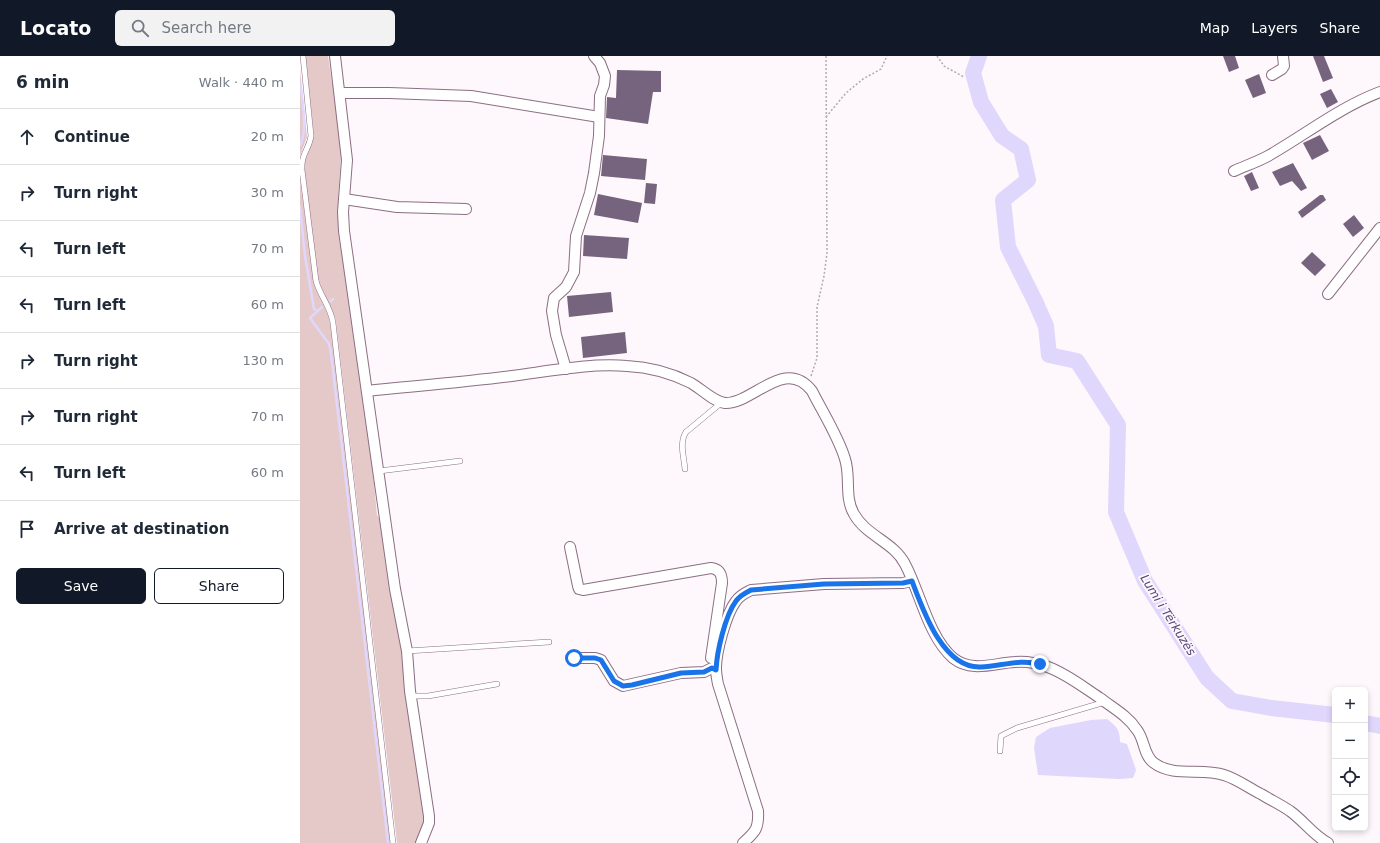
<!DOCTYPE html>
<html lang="en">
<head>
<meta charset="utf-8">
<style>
  :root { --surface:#fff; --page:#f2f2f3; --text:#1f2937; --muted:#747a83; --line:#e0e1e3; --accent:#111827 }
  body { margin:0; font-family:"DejaVu Sans",sans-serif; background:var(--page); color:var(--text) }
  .controls { position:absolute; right:12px; bottom:12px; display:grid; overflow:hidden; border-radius:6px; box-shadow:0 2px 6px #0003 }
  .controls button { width:36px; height:36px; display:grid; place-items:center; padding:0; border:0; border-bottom:1px solid var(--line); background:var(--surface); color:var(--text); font:20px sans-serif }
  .stop { position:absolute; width:12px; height:12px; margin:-9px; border:3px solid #1a73e8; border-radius:50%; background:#fff }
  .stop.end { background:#1a73e8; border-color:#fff; box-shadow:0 1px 4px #0008 }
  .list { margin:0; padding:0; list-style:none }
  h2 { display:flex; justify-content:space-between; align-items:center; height:52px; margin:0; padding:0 16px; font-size:17px }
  h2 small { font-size:13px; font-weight:400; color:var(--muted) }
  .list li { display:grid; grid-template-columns:26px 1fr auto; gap:12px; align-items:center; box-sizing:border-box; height:56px; padding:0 16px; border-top:1px solid var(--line) }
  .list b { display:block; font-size:15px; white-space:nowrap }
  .list em { font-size:13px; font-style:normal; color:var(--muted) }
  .actions { display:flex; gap:8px; padding:12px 16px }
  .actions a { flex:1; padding:9px 0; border:1px solid var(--accent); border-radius:6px; text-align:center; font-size:14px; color:var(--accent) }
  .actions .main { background:var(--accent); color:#fff }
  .icon { flex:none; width:22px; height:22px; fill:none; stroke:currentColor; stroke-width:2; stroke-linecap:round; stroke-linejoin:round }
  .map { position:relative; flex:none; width:1080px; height:787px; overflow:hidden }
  header { display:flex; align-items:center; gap:24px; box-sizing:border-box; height:56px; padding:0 20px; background:var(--accent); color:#fff }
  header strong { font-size:19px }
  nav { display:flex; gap:22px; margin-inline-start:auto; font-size:14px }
  .search { width:280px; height:36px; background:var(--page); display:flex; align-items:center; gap:10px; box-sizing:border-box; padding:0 14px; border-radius:6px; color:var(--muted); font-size:15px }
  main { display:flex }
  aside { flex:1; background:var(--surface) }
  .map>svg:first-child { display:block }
  .green { fill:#e5c9c8 }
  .water { fill:#e0d7fd }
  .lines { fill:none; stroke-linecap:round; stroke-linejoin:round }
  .stream { stroke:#e0d7fd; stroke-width:2.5 }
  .river { stroke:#e0d7fd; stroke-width:16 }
  .building { fill:#76637d }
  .lane-casing { stroke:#8b6e82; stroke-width:6 }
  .street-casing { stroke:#8b6e82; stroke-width:12 }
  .path { stroke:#b3aab0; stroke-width:1.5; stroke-dasharray:2 2; stroke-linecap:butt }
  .lane { stroke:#fff; stroke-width:5 }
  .street { stroke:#fff; stroke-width:10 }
  .route { stroke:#1a73e8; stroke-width:5 }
  .labels { text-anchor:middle; stroke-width:4; stroke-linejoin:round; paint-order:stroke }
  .water-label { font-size:12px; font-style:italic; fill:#554779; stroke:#fef7fc }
</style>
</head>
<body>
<header>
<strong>Locato</strong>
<div class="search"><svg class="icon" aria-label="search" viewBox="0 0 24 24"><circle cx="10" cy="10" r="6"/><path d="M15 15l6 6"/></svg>Search here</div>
<nav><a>Map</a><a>Layers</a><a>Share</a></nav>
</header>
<main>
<aside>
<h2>6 min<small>Walk · 440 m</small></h2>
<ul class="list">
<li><svg class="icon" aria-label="ahead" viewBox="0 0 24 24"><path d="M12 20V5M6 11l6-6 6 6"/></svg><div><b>Continue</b></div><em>20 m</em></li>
<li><svg class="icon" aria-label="right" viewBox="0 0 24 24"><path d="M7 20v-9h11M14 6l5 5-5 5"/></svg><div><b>Turn right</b></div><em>30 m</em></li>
<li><svg class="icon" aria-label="left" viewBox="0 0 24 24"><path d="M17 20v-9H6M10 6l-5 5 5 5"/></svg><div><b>Turn left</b></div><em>70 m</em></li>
<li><svg class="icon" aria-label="left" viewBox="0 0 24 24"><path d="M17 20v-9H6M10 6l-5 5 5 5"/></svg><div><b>Turn left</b></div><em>60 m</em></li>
<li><svg class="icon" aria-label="right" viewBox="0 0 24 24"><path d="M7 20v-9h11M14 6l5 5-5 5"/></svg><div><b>Turn right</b></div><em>130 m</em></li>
<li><svg class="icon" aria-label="right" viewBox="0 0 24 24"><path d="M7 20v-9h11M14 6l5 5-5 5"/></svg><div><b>Turn right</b></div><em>70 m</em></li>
<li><svg class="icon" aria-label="left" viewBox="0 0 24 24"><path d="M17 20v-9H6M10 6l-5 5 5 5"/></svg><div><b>Turn left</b></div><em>60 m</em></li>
<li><svg class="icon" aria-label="arrive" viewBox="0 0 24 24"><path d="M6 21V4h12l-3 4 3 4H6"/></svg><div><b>Arrive at destination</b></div></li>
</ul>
<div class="actions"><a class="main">Save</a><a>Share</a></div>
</aside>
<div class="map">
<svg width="1080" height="787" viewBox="0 0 1080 787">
  <rect width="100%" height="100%" fill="#fef7fc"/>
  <!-- green -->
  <g class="green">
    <path d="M5,0H28L32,27L34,31L41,99L38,145L39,182L50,241L70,383L77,459L83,468L126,762L117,787H97L36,266C33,250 22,239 18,224L4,114L5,100L12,88L14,80Z"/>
    <path d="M0,14L7,81L0,100Z"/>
    <path d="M0,123L14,227L18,237L27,252L32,278L91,787H0Z"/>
  </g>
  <!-- water -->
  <path class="water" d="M807,663C816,670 820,673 820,686L827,688L836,714L833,722L819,723L738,719L734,692L736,681L750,672L791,664Z"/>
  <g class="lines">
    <!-- stream -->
    <g class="stream">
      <path d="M0,27C2,42 8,76 0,89"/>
      <path d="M0,150L5,200L14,253L17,255"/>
      <path d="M31,245L33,243"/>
      <path d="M22,251L10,262L29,288L31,297L88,787"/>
    </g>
    <!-- river -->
    <g class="river">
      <path d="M679,0L673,17L681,46L702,80L721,93L728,124L703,144L708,191L735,245L746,270L749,299L777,305L818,369L816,456L845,525L907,622L932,645L971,652L1035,659"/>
      <path d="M1065,667L1080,670"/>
    </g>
  </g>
  <!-- building -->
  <g class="building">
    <path d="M923,0H935L939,12L929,16Z"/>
    <path d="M1013,0H1024L1033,22L1023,26Z"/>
    <path d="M317,14L361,15V36H353L348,68L306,62L307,41L316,42Z"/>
    <path d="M959,18L966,37L953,42L945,24Z"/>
    <path d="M1031,33L1038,46L1027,52L1020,38Z"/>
    <path d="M1020,79L1029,95L1012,104L1003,87Z"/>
    <path d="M303,99L347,103L345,124L301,120Z"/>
    <path d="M993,107L1007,132L1001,135L992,125L980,130L972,116Z"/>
    <path d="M952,116L959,132L951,135L944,120Z"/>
    <path d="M346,127L357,128L355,148L344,147Z"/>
    <path d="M298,138L342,147L338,167L294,159Z"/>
    <path d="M1020,139H1023L1026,144L1002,162L998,156Z"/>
    <path d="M1054,159L1064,172L1053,181L1043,168Z"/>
    <path d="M284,179L329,182L327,203L283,200Z"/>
    <path d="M1012,196L1026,209L1015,220L1001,207Z"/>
    <path d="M311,236L313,256L269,261L267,240Z"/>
    <path d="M325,276L327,297L283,302L281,281Z"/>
  </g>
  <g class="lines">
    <!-- lane casing -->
    <g class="lane-casing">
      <g id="lane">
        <path d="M3,0L11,80C9,94 1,97 2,114L16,225C20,240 31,251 33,267L93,787"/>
        <path d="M385,413C384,401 379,387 386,376L421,347"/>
        <path d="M79,415L160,405"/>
        <path d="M107,595L249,586"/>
        <path d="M111,640H128L197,628"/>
        <path d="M700,695L701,680L717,672L805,646"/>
      </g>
    </g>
    <!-- street casing -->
    <g class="street-casing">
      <g id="street">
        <path d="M35,0L47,104L43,156L44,175L95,533L107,595L110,635L129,760V767L121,787"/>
        <path d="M972,19L982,13L984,10L983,0"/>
        <path d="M40,37H89L171,40L299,61"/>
        <path d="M934,115C945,110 957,106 968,100C1005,79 1040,51 1080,36"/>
        <path d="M44,143L97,151L166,153"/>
        <path d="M1028,238L1080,172"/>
        <path d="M266,313L256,279L252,255L254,242L266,231L274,216L276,180L290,137L294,117L299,80L300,40L304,29L305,20L300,7L294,0"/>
        <path d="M67,335C116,330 164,326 212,320C250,315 289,307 327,310C349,311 371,317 391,327C400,332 414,346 425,347C453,348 485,300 512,335C522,355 539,382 545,403C551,421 544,441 554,458C566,480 594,486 605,508C620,536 628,580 653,602C672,617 694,607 715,606C727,605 737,607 748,611C767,618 783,631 800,642C813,652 828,660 837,674C845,684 843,699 854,707C874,722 902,711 924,719C937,723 949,732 961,738C971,744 981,749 990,755C1004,765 1013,779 1028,787"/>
        <path d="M270,491L278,530L279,533L283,534L411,512C420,513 422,519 422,527L411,602"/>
        <path d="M274,602H295L301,604L314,625L323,630L381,617L404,616L412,612L416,614"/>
        <path d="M443,787C455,776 459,773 458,755L418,628C417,623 416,617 416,612C416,596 426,558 436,545C440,539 445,537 451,534L524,528L603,527L612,525"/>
      </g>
    </g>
    <!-- path -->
    <g class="path">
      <path d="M637,0L644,10L664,21"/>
      <path d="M526,61L546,37L563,23L581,13L587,0"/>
      <path d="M511,320L517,302V251L524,220L527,197L526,0"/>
    </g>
    <!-- lane -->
    <use href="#lane" class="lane"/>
    <!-- street -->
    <use href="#street" class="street"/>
  </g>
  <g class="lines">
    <!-- route -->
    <path class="route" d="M274,602H295L301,604L314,625L323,630L332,629L381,617L404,616L412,612L416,614C417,595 425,560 436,545C440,539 445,537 451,534L524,528L603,527L612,525C623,554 643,613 681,611C702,610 719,603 740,608"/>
  </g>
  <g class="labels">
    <!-- water labels -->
    <g class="water-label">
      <text transform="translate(868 559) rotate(58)" y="4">Lumi i Tërkuzës</text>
    </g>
  </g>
</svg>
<div class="controls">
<button>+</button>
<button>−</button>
<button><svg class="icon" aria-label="locate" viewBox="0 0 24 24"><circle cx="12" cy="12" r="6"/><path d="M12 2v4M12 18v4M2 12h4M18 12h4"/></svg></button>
<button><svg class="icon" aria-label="layers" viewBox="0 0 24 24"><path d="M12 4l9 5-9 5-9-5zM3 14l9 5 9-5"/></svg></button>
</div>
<div class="stop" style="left:274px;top:602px"></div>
<div class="stop end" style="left:740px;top:608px"></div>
</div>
</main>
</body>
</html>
